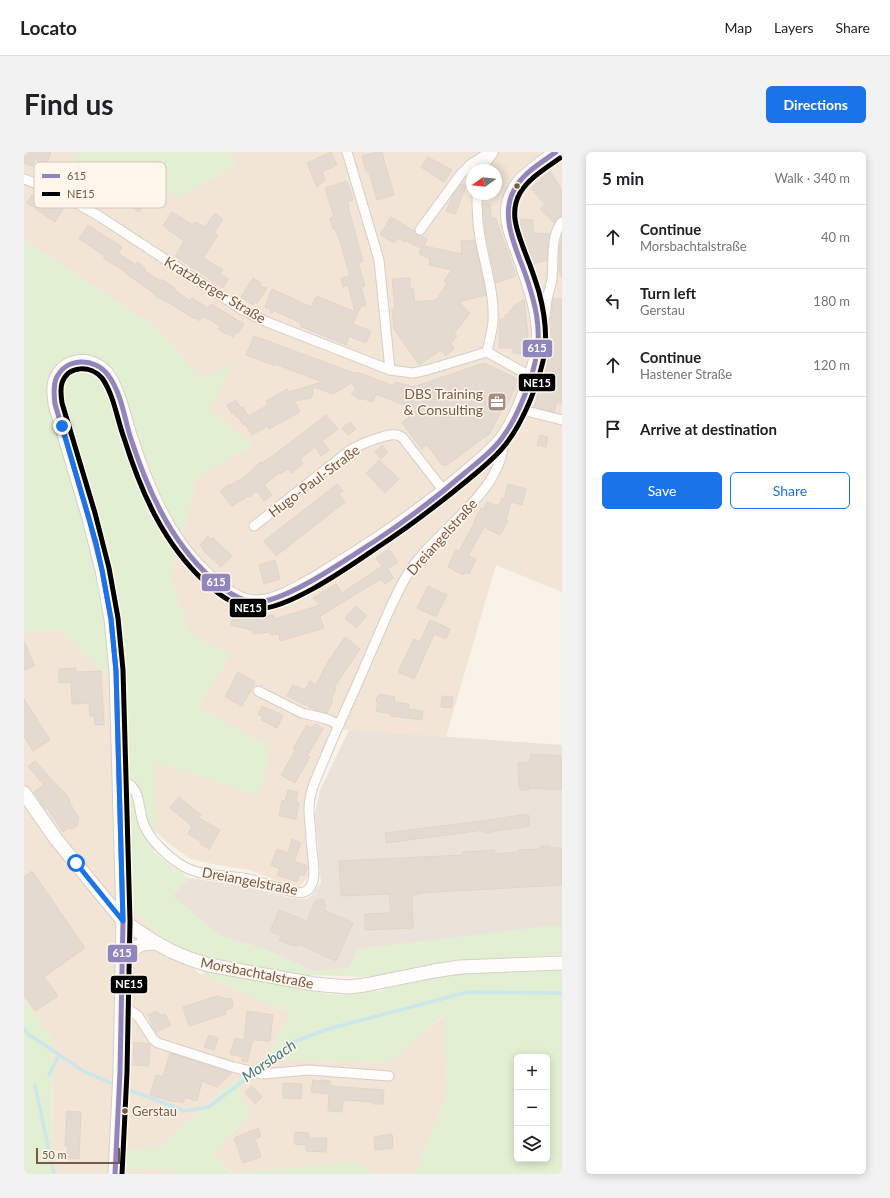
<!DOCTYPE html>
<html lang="en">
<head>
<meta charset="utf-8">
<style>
  :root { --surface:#fff; --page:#f2f2f2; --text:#202124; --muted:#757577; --line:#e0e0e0; --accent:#1a73e8 }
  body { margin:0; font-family:Lato,sans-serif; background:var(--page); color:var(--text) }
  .controls { position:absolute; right:12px; bottom:12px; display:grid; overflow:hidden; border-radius:6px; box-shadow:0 2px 10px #0003 }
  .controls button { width:36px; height:36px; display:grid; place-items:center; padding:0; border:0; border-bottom:1px solid var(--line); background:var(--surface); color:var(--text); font:20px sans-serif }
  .compass { position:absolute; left:442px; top:12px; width:36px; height:36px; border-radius:50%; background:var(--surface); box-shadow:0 2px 10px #0003; rotate:255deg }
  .scale { position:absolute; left:12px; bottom:10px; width:84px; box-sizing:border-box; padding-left:4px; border:2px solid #785847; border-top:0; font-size:11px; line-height:14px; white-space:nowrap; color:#785847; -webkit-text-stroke:3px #fff7eb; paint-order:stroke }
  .stop { position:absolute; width:12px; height:12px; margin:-9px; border:3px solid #1a73e8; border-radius:50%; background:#fff }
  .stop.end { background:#1a73e8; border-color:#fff; box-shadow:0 1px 4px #0008 }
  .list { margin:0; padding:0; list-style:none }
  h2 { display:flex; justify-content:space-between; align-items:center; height:52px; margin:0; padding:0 16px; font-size:17px }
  h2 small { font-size:13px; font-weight:400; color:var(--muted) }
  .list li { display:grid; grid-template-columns:26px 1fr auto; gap:12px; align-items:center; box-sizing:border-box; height:64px; padding:0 16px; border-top:1px solid var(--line) }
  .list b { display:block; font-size:15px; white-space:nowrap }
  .list p { margin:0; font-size:13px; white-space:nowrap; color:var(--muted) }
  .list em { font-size:13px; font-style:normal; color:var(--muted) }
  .actions { display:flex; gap:8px; padding:12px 16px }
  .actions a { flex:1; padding:9px 0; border:1px solid var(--accent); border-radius:6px; text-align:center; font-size:14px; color:var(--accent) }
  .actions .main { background:var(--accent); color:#fff }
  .icon { flex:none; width:22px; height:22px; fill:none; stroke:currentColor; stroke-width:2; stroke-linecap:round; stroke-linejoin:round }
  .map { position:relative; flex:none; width:538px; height:1022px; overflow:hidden; border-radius:6px }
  header { display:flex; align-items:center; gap:24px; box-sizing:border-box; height:56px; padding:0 20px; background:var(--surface); border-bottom:1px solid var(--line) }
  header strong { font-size:19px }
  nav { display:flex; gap:22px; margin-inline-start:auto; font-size:14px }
  .intro { display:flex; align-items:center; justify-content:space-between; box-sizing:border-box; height:96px; padding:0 24px }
  h1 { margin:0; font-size:28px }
  .button { padding:10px 18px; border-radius:6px; background:var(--accent); color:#fff; font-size:14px; font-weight:700 }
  main { display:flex; gap:24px; padding:0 24px }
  aside { flex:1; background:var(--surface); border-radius:6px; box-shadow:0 2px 10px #0003 }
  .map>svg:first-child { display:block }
  .residential { fill:#f2e5d6; fill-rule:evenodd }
  .industrial { fill:#ebe2da }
  .green { fill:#e3efd2; fill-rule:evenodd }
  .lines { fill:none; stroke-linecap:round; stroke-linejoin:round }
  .stream { stroke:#cae7e9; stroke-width:3.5 }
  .building { fill:#e5dad0; stroke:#e1d5cb }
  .street-casing { stroke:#d6cec6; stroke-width:11 }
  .secondary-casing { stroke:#d7cec6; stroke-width:15 }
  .street { stroke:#fefdfc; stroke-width:9 }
  .secondary { stroke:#fefdfc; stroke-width:13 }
  .bus-1-casing { stroke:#fff7eb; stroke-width:8 }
  .bus-2-casing { stroke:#fff7eb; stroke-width:8 }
  .bus-1 { stroke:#9185be; stroke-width:5 }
  .bus-2 { stroke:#000; stroke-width:5 }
  .route { stroke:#1a73e8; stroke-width:5 }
  .bus-dot { fill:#785847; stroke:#fff7eb; stroke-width:1.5 }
  .labels { text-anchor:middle; stroke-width:3; stroke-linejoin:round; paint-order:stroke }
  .bus-label { font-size:13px; fill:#785847; stroke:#fff7eb; text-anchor:start }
  .street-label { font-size:14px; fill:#785847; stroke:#fff7eb }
  .poi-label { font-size:14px; fill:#785847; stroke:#fff7eb; text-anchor:end }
  .water-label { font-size:15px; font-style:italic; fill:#3b7a87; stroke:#fff7eb }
  .key { fill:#fff7eb; stroke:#d6c7ba; stroke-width:1 }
  .key-label { font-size:11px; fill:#785847 }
  .line-badge { stroke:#fff7eb; stroke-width:1.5 }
  .badge-label { font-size:11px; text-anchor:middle; font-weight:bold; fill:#fff }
</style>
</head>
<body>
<header>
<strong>Locato</strong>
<nav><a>Map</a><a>Layers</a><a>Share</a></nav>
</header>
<div class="intro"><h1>Find us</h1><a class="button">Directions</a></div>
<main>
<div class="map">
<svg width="538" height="1022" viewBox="0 0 538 1022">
  <rect width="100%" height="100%" fill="#f8f2e9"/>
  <!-- residential -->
  <g class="residential">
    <path d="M0,0H50L55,18L114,17L154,45L211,15L205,0H538V440L472,413L422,585L308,577L282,637L287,708L284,725L276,734L263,733L226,718L188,712L167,707L148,694L131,679V609L235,643L246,595L174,555L207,502L165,481L147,427L173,325L229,293L186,259L208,213L177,226L132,176L0,88ZM448,18H472V42H448Z"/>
    <path d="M36,478L91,531L101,653L106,756L177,823L267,861L241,907L365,910L422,862L423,944L391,1022H353L330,1011L209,1021L188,1003L226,962L212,927L137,994L97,1000V1016L146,1018L149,1022H29L28,887L0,848V480Z"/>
  </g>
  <!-- industrial -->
  <path class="industrial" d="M325,578L538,593V775H522L335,797L325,816L291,820L240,797L195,783L148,744L165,726L220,734L267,746L282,747L287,744L297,731L291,662L296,638Z"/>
  <!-- green -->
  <g class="green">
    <path d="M50,0H205L211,15L154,45L114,17L54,18Z"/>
    <path d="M0,88L132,176L177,226L209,212L186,259L229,293L173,325L147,427L165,481L207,502L174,555L246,595L235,643L131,610V679L129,700L165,726L148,744L195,783L240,797L291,820L325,816L335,797L522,774L538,775V803L424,809L350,825L279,823L202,810L146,793L106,756L101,653L91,531L36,478L0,480Z"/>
    <path d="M184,818L305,842L320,843L354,839L421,822L467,820L538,819V1022H391L423,944L421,862L366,910L241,907L267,861L177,823ZM493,905H523V1007H493Z"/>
    <path d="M0,848L28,887L29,1022H0Z"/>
    <path d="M212,927L226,962L188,1003L208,1021L330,1010L353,1022H149L146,1018L97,1016V1000L137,994Z"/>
  </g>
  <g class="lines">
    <!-- stream -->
    <g class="stream">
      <path d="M0,877L4,882L61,920L92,933"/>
      <path d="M25,923L35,903"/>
      <path d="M11,933L30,1022"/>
      <path d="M98,935L160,959L185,955L223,926L240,910L269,890L304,877L444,840L538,841"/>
    </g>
  </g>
  <!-- building -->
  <g class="building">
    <path d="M0,0H27L22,15L11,7L9,14L0,11Z"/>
    <path d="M307,0L313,13L298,20L301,28L293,35L283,11Z"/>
    <path d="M353,0H358L370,43L353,48L345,20H342L338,4Z"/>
    <path d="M404,5L428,18L420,30L397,15Z"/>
    <path d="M526,19L538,38V64L533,66L530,71L516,57L521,53L507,36Z"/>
    <path d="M62,23L72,30L76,25L81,28L82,27L104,43L114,27L129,37L115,60L88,42L83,49L73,41L71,42L68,40Z"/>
    <path d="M323,29L329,48L324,50L325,55H324L339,109L334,111L341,134L337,135L342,153L337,154L329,172L347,179L342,191L325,184L322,193L276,174L277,171L251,159L247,161L246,157L241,155L248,137L287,155L292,145H295L331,160L324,133L319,135L317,126L326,124L314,83H313L311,77H309L306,66L310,65L301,36Z"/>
    <path d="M437,32L442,34L431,62L422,59L429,43Z"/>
    <path d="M8,43L17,48L19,44L39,56L31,70L3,51Z"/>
    <path d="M459,52H466L467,65L472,67L492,124L472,131L461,78Z"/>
    <path d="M148,60L169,73L171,70L181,75L191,61L199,67L190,81L194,83L179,106L199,118L196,122L204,127L199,136L151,104L160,89L139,74Z"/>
    <path d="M367,65L390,79L393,83L398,84L403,87L400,94L438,102L437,89L450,88L461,137L462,143L435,150L446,161L429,183L433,184L427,191L430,197L422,204L417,198L395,213L370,177L368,157H371L368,127L386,126V136H389L391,150L412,148L423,132L420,129L428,118L405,113L406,107L395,102L397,96L382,89L381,90L374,86L370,91L356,83Z"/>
    <path d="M497,67L509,68V81L526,82L523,108L509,112L496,76Z"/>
    <path d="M64,73L98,95L94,101L112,113L113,110L121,116L120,118L135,128H139L152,137L151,138L166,149L168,146L184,156L187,152L220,172L214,181L212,180L209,185L203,181L202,182L194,177L196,174L179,164L176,169L172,166L171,167L147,152L131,144V142L124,137L101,121L102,120L79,106L81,104L55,87Z"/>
    <path d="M538,83V126L535,119V97Z"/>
    <path d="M229,126L237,131L235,134L243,136L233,151L231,150L229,153L217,145Z"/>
    <path d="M529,147H538V252L533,250L530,260L510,255L523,214L530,186L527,185V162H528Z"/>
    <path d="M500,148L504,182L502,202L489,201V196H475L476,167H481V163L485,162V160L491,153Z"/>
    <path d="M230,184L333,222V220L370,234L372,230L389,235L460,211L492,226L493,232L481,257L478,258L466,281L423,313H418L403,293L398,297L378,271L388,262L380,253L352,242L349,250L340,247H333L334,245L327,242L332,237L328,231L316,238L314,237L313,240L309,242L289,235V243H287V246L270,249L276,260L245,277L244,274L228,283L221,272L219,273L214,264L212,265L210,260L208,262L203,253L212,248L217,256L219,255L224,264L244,253L242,249L263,237L265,240L298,230L249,211L251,214L222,203Z"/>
    <path d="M302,263L314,277L298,289L305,298L297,304L291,295L276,307L279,312L267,321L264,317L256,322L255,321L240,333L248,343L240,349L233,339L225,345L224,344L208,354L196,339L204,333L206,332L207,333L214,328L215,329L229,318L228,317L235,311L237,310L238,311L246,305V306Z"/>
    <path d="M326,270L332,277L324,283L318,276Z"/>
    <path d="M516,283L524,285L522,295L513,293Z"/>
    <path d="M358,293L364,300L357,307L351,300Z"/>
    <path d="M355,308L375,327L361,341L342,321Z"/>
    <path d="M313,332L319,339L315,342L321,350L252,404L240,389Z"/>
    <path d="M484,332L502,337L498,353L487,350L482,368L484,369L476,383L460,375L444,404L452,407L445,422L441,420L439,423L424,415L432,398L435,399L451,370L450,369L457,356L459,357L463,350L475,354L478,346L480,347Z"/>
    <path d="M184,384L187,387L189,386L208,404L197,415L178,397L179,396L176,393Z"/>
    <path d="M365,397L374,410L363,417L370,426L361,432L357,427L296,464L300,476L256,489L255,482L246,483V480L229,482L228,478L207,473L210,459L234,465L250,463L251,467L296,453L289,446L312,432L318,441L358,414L352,406Z"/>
    <path d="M251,408L256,427L240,432L235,413Z"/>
    <path d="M404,434L423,443L412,465L393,456Z"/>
    <path d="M332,454L343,464L332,476L321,466Z"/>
    <path d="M406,468L426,477L422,487L410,482L390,527L374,520L390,487L396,490Z"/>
    <path d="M321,485L336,497L311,534L312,537L307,547L309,548L303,561L294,559L263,544L269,533L281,538L286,529L292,533L303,511Z"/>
    <path d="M0,489L11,514L0,518Z"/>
    <path d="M52,516V520L77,519L80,573H71L70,564H66L65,551L48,552L47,530L35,531V517Z"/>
    <path d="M214,520L231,530L218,554L201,545Z"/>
    <path d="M356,542L371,545L370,550L385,552L384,557L399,559L398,568L367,564V562L352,559L354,551L352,549L353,545Z"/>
    <path d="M418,544L429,545L428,556L417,555Z"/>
    <path d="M0,547L26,588L9,599L0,584Z"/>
    <path d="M238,554L259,563L253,576L237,568L239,565L234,562Z"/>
    <path d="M291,572L299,577L283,604L286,605L271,631L257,623L272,597L269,596L283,573L288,576Z"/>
    <path d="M507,602L538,604V638L505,636V638H496V633L495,634L494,610L506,611Z"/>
    <path d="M11,609L39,640L40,639L46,649L45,650L55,666L53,674L49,677L45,676L39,680L23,656L21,657L10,640L20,633L4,614Z"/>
    <path d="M264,638L274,640L272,650L275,651L272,667L255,664L258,648L261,649Z"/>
    <path d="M155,645L177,663L175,666L196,678L185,697L176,692L178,690L164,682L168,674L146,656Z"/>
    <path d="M504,662L506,674L460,681L459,678L362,691L361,681L458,669Z"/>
    <path d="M268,687L277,691L270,709L284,714L280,724L276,722L273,730L253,723L256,717L247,713L253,697L264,701Z"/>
    <path d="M516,694H526V696H538V733L394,741V742L388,743L389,776L341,778V762L367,761L365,742L317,744L315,709L439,703V700L457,699L470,698L471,702L494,700V698L516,697Z"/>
    <path d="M8,719L61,796L20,825L34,844L11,859L0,843V725Z"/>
    <path d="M292,748H300V752L302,753L300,758L329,771L312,809L274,792L273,794L269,793V794L255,788L257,784L246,779L255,758L283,769Z"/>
    <path d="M193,844L202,847L207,846L209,852L208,856L201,858L202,862L165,874L159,855Z"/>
    <path d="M133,859L135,863L136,862L137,864L141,862L147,873L132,880L124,863Z"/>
    <path d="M223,859L249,863L246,889L229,888L223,910L218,909V905L206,902L211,886L220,888Z"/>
    <path d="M185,883L194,886L190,898L180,895Z"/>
    <path d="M110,890L126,892L125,914L109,913Z"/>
    <path d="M146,901L207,921H208L193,935L178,929L173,949L161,945L159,951L151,949V950L126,943L132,923L139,925Z"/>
    <path d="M289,928L306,929V934L360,938L359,952H348V950L319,948L318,960L304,959L305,942L287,940Z"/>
    <path d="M259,931L278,932L277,947L259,946Z"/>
    <path d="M228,934L238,945L231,952L221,940Z"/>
    <path d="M43,959L57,960L55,1007L43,1006L44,994H41Z"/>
    <path d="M234,976L237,984L231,987L237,1005L219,1011L210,986Z"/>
    <path d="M271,980L285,981V986H303L302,1000L282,999V993L270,992Z"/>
    <path d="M368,982L369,996L351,998L350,985Z"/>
  </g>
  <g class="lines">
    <!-- street casing -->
    <g class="street-casing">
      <g id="street">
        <path d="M323,0L355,108L366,218"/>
        <path d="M458,18L459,15L469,1"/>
        <path d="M0,27L33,40L75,64L217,157L243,170L366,218L389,221L403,218L463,200L506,224"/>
        <path d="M453,42C453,54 453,66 455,79C459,109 471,139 469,170C468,180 465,190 463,200"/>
        <path d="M396,78L437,22L447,12L466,0"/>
        <path d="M514,176C523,168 521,159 523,148C524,141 527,134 528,127C530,109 526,84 538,70"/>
        <path d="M494,257L538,268"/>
        <path d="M230,374L325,299C334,293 363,281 373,283C374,283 377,285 378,285L420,339"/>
        <path d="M234,539L278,561L303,567L315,573"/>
        <path d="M95,627C120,636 112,653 120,673C127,689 144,705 159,714C179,726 206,722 229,728C239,731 272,743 280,740C297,734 287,700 287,687C287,677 285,667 285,657C285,638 295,621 302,603C311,581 321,559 331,537C342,512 353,486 364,461C374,440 382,420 398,403C425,371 483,331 479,285"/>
        <path d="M98,853L114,864L129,887L134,891L209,915L239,922L284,918L365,924"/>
      </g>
    </g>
    <!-- secondary casing -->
    <g class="secondary-casing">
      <g id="secondary">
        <path d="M0,641L32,687L99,769L129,789L147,799L166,807L185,813L290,832L324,835L341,833L410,819L436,815L538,811"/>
        <path d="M98,811C111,795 112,791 133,791"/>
        <path d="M91,1022L96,920L99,769L92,519L87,467L78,418L64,363L31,252C30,242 28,232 34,223C45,204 72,206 84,223C95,239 100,265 106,283C123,336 145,391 189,428C202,439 215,450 233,450C255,449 273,436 292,426C313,413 334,400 355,386C386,365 417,342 446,317C458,306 472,296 481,282C491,267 498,249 504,232C508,220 513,207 514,194C517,166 507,138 498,112C492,93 479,70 485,49C491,26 514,14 532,0"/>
      </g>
    </g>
    <!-- street -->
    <use href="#street" class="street"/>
    <!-- secondary -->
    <use href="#secondary" class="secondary"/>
    <!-- bus-1 casing -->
    <g class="bus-1-casing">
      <path id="bus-1" d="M91,1022L96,920L99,769L92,519L87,467L78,418L64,363L31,252C30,244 29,235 32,227C41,205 71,205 84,223C97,240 100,264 106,284C123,336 145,387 186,425C199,437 215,450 233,450C264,449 324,406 351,389C383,368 413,345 442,320C455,309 469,299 478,286C494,265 510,224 513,199C517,175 511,152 504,130C496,104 475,68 489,40C497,22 517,11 532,0"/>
    </g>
    <!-- bus-2 casing -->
    <g class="bus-2-casing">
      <path id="bus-2" d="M98,1022L103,920L106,769L99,518L94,466L85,416L71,361L38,251C37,244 36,237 38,231C44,213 67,213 78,226C90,243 93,267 100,286C117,340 139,391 181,430C195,443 213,457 233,457C266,457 326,414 354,395C386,374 416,351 445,327C458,316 471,306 481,293C499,271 517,227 521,198C523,179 520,159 515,140C511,127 507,115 502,103C495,83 484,62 496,41C505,26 522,16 536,6"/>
    </g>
    <!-- bus-1 -->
    <use href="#bus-1" class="bus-1"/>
    <!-- bus-2 -->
    <use href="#bus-2" class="bus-2"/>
  </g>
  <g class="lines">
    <!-- route -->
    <path class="route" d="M38,274L72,391L78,418L87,467L92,519L99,769L52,711"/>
  </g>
  <!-- icons -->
  <defs>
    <g id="office-square" transform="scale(1)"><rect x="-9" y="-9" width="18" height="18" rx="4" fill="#a58e80" stroke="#fff7eb"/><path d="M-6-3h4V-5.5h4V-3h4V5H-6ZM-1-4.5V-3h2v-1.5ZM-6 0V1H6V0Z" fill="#fff"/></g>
  </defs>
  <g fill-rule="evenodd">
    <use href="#office-square" x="473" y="250"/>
  </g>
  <!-- markers -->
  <g class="bus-dot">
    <circle cx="493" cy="34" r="3.5"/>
    <circle cx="101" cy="959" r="3.5"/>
  </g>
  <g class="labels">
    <!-- bus labels -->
    <g class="bus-label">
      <text x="108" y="964">Gerstau</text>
    </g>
    <!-- street labels -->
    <g class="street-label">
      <text transform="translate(191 138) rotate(31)" y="5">Kratzberger Straße</text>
      <text transform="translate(290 329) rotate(-37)" y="5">Hugo-Paul-Straße</text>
      <text transform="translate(418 385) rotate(-48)" y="5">Dreiangelstraße</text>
      <text transform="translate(226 729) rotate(11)" y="5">Dreiangelstraße</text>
      <text transform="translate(233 821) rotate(11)" y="5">Morsbachtalstraße</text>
    </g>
    <!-- poi labels -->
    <g class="poi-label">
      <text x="459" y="247">DBS Training<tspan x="459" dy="16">&amp; Consulting</tspan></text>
    </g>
    <!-- water labels -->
    <g class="water-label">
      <text transform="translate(245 909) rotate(-35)" y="5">Morsbach</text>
    </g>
  </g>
  <!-- legend -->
  <rect x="10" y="10" width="132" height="46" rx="6" class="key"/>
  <rect x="18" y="22" width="18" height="4" fill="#9185be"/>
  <rect x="18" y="40" width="18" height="4" fill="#000"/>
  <g class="key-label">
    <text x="43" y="28">615</text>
    <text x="43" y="46">NE15</text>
  </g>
  <g class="line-badge">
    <rect x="498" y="187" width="31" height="19" rx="4" fill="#9185be"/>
    <rect x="494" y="221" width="38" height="19" rx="4" fill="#000"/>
    <rect x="177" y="421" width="30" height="19" rx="4" fill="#9185be"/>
    <rect x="205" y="446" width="38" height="20" rx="4" fill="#000"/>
    <rect x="83" y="792" width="31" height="19" rx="4" fill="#9185be"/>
    <rect x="86" y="823" width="38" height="19" rx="4" fill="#000"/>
  </g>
  <g class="badge-label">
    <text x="513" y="200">615</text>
    <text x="513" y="235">NE15</text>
    <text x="192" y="434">615</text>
    <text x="224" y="460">NE15</text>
    <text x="98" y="805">615</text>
    <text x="105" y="836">NE15</text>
  </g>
</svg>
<div class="controls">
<button>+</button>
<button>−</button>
<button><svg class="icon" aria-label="layers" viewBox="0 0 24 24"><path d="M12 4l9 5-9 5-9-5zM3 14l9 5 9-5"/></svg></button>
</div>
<svg class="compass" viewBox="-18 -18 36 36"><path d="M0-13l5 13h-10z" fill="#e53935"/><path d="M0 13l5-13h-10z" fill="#757577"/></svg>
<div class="scale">50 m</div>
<div class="stop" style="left:52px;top:711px"></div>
<div class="stop end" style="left:38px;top:274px"></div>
</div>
<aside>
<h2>5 min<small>Walk · 340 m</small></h2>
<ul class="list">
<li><svg class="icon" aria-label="ahead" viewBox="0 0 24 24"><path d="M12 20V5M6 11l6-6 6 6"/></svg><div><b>Continue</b><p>Morsbachtalstraße</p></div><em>40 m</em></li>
<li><svg class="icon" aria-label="left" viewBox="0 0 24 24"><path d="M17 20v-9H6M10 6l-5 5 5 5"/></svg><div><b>Turn left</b><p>Gerstau</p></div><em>180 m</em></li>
<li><svg class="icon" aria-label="ahead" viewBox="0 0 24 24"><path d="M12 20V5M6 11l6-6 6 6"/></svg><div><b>Continue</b><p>Hastener Straße</p></div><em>120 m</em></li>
<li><svg class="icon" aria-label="arrive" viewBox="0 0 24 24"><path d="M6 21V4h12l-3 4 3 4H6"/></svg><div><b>Arrive at destination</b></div></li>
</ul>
<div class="actions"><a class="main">Save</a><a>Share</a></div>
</aside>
</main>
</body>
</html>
